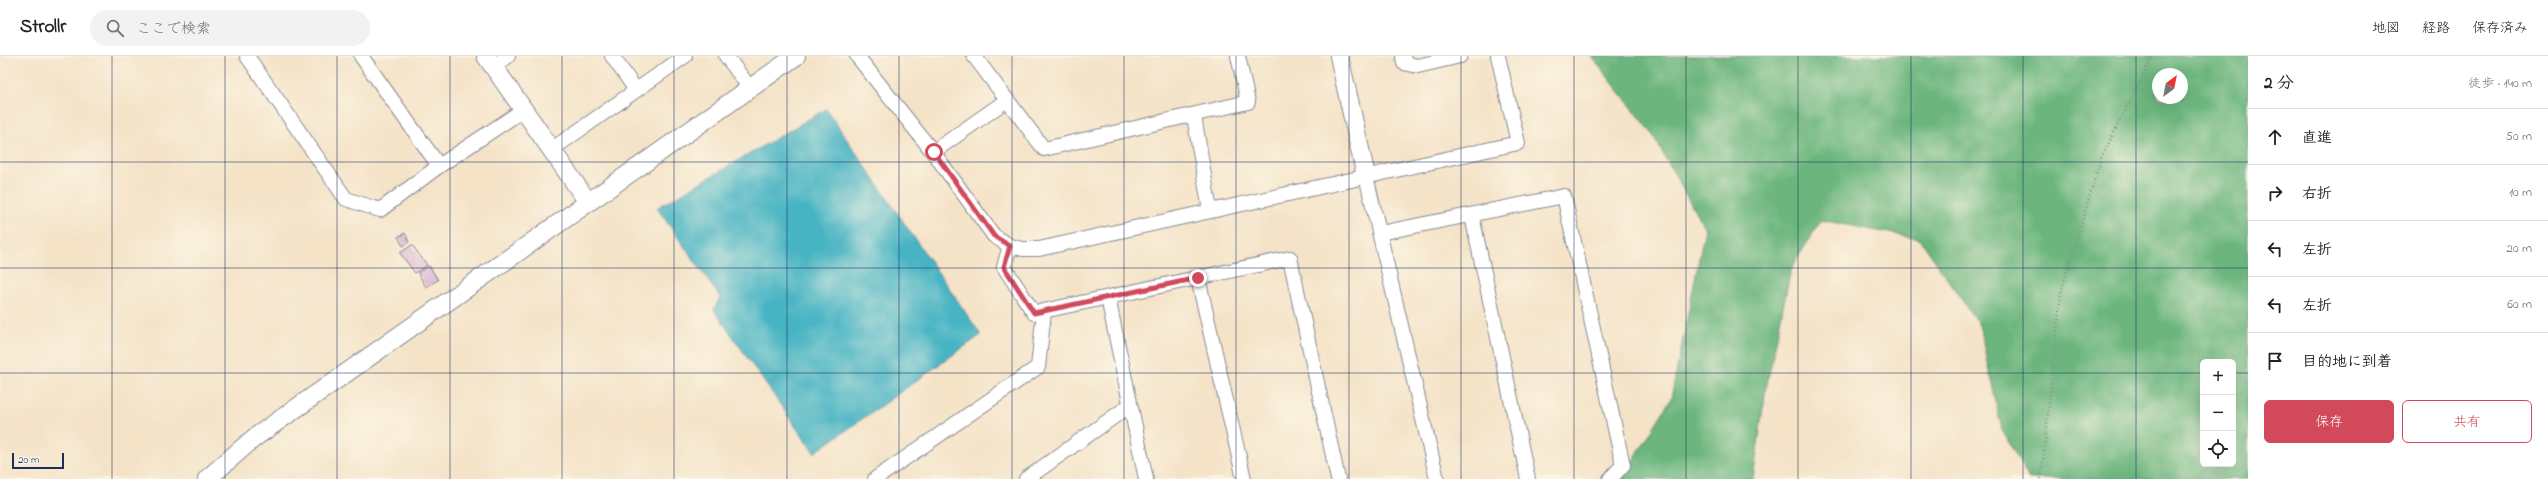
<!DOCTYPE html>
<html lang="ja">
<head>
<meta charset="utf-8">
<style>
  :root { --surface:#fff; --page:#f2f2f2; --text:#202124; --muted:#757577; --line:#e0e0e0; --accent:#d1495b }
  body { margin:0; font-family:"Indie Flower","Klee One",sans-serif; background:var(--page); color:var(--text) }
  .controls { position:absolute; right:12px; bottom:12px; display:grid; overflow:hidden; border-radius:6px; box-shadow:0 4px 16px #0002 }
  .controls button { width:36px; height:36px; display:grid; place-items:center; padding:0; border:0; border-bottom:1px solid var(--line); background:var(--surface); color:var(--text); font:20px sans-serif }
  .compass { position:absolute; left:2152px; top:12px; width:36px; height:36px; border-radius:50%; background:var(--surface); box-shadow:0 4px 16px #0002; rotate:32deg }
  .scale { position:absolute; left:12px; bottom:10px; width:52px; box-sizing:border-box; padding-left:4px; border:2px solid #1b2f5e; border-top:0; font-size:11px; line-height:14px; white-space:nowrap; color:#1b2f5e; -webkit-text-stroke:3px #fcf5e5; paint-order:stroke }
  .stop { position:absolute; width:12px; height:12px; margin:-9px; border:3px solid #d1495b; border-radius:50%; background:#fff }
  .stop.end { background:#d1495b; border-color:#fff; box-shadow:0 1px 4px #0008 }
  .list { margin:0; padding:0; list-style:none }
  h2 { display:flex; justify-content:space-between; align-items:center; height:52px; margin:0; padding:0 16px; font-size:17px }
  h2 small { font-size:13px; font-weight:400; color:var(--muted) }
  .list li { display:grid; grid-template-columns:26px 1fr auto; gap:12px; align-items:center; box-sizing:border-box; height:56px; padding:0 16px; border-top:1px solid var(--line) }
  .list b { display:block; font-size:15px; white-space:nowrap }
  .list em { font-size:13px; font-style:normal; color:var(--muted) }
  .actions { display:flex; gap:8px; padding:12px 16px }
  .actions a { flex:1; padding:9px 0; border:1px solid var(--accent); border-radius:6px; text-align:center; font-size:14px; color:var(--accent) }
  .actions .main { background:var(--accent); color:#fff }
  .icon { flex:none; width:22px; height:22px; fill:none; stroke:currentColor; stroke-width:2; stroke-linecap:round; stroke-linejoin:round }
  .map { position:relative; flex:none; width:2248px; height:423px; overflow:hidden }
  header { display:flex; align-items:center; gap:24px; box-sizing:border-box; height:56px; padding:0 20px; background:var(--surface); border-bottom:1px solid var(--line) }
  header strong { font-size:19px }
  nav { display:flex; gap:22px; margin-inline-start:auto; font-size:14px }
  .search { width:280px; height:36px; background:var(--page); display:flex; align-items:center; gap:10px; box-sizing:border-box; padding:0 14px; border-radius:22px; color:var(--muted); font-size:15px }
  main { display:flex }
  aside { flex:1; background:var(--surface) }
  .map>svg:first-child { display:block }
  .forest { fill:#6cb67e; stroke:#44726e; fill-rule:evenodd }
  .water { fill:#47b4c3; stroke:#317290 }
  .building { fill:#d2a0cf }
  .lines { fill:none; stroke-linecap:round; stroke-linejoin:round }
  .minor-casing { stroke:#888992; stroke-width:16 }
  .tertiary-casing { stroke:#888992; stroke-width:20 }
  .path { stroke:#888992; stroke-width:2.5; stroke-dasharray:1 3; stroke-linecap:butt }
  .minor { stroke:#fff; stroke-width:14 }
  .tertiary { stroke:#fff; stroke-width:18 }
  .route { stroke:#d1495b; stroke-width:5 }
  .grid { fill:none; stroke:#1b2f5e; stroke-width:1; stroke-opacity:0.55 }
</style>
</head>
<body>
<header>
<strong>Strollr</strong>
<div class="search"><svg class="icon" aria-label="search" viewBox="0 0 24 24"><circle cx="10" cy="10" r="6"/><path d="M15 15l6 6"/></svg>ここで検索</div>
<nav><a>地図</a><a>経路</a><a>保存済み</a></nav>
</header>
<main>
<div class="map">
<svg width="2248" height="423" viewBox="0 0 2248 423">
  <rect width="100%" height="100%" fill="#fcf5e5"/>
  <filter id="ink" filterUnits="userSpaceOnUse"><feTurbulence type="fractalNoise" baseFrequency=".025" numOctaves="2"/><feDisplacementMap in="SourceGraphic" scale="8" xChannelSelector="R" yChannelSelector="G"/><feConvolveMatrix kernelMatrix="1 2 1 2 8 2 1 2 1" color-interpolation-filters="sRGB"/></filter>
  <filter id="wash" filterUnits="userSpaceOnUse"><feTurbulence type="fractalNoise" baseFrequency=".012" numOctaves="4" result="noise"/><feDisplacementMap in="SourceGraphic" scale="16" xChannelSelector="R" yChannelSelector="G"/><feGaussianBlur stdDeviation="0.9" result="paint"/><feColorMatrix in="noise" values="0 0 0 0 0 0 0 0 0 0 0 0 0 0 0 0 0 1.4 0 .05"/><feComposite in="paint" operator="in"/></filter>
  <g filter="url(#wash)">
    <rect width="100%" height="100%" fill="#f4e3c7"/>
    <!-- forest -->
    <path class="forest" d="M1591,0H2248V423H2029L2002,374L1979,269L1920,183L1821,164L1791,213L1765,338L1753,423H1622L1671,343L1705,173L1650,74ZM2158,18H2182V42H2158ZM2203,306H2233V408H2203Z"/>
    <!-- water -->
    <path class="water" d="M826,53L981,279L814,397L714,254L720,241L657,152Z"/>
    <g id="blocks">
      <!-- building -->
      <g class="building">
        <path d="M405,177L409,186L403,190L398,181Z"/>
        <path d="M412,189L427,209L415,217L400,197Z"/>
        <path d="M429,210L438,224L426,231L418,217Z"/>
      </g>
    </g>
  </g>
  <g filter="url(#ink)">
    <use href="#blocks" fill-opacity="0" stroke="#888992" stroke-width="1"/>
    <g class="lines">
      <!-- minor casing -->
      <g class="minor-casing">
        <g id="minor">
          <path d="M247,0L346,143L380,154L439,110L523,54"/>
          <path d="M361,0L439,110"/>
          <path d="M612,0L636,34"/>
          <path d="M726,0L750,32"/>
          <path d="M857,0L933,96L994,180L1010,190L1023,193H1039L1518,87L1498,0"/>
          <path d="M974,0L1044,93L1248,46L1238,0"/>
          <path d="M1403,0L1404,7L1418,10L1460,0"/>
          <path d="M493,11L508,0"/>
          <path d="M1194,60L1210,155"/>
          <path d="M551,94L685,0"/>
          <path d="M933,96L1007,44"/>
          <path d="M1366,120L1437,423"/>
          <path d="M1472,160L1528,423"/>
          <path d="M1380,177L1564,140L1623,409L1610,423"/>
          <path d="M1010,190L1004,211L1034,257L1290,202L1338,423"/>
          <path d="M1198,222L1244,423"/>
          <path d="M1108,242L1146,423"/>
          <path d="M875,423L1038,311L1044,256"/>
          <path d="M1026,423L1129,350"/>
        </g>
      </g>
      <!-- tertiary casing -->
      <g class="tertiary-casing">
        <g id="tertiary">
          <path d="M486,0L588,146"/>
          <path d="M1339,0L1366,120"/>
          <path d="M207,423L254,382L796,0"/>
        </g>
      </g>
      <!-- path -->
      <path class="path" d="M2041,423L2061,236L2101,102L2153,0"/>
      <!-- minor -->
      <use href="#minor" class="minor"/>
      <!-- tertiary -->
      <use href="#tertiary" class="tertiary"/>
    </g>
  </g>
  <g class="lines" filter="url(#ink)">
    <!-- route -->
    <path class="route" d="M934,96L994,180L1010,190L1004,211L1034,257L1198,222"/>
  </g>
  <!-- grid -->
  <path class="grid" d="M112,0V423M225,0V423M337,0V423M450,0V423M562,0V423M674,0V423M787,0V423M899,0V423M1012,0V423M1124,0V423M1236,0V423M1349,0V423M1461,0V423M1574,0V423M1686,0V423M1798,0V423M1911,0V423M2023,0V423M2136,0V423M0,106H2248M0,212H2248M0,317H2203M2233,317H2248"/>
</svg>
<div class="controls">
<button>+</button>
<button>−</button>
<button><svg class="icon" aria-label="locate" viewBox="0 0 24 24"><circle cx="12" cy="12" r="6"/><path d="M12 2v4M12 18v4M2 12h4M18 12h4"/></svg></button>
</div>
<svg class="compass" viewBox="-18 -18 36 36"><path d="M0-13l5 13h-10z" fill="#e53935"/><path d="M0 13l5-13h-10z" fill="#757577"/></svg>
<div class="scale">20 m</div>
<div class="stop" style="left:934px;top:96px"></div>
<div class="stop end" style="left:1198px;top:222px"></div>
</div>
<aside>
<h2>2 分<small>徒歩 · 140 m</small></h2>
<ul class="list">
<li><svg class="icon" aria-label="ahead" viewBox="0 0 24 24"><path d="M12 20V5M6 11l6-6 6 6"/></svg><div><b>直進</b></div><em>50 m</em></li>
<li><svg class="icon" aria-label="right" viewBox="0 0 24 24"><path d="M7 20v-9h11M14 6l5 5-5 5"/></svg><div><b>右折</b></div><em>10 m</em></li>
<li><svg class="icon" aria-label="left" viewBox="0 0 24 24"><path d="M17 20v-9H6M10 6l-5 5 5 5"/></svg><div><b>左折</b></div><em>20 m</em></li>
<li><svg class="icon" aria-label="left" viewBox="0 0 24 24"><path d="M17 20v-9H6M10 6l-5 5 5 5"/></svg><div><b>左折</b></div><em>60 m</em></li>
<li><svg class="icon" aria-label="arrive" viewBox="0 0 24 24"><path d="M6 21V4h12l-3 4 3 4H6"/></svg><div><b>目的地に到着</b></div></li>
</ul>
<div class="actions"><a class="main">保存</a><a>共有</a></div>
</aside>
</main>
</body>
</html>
